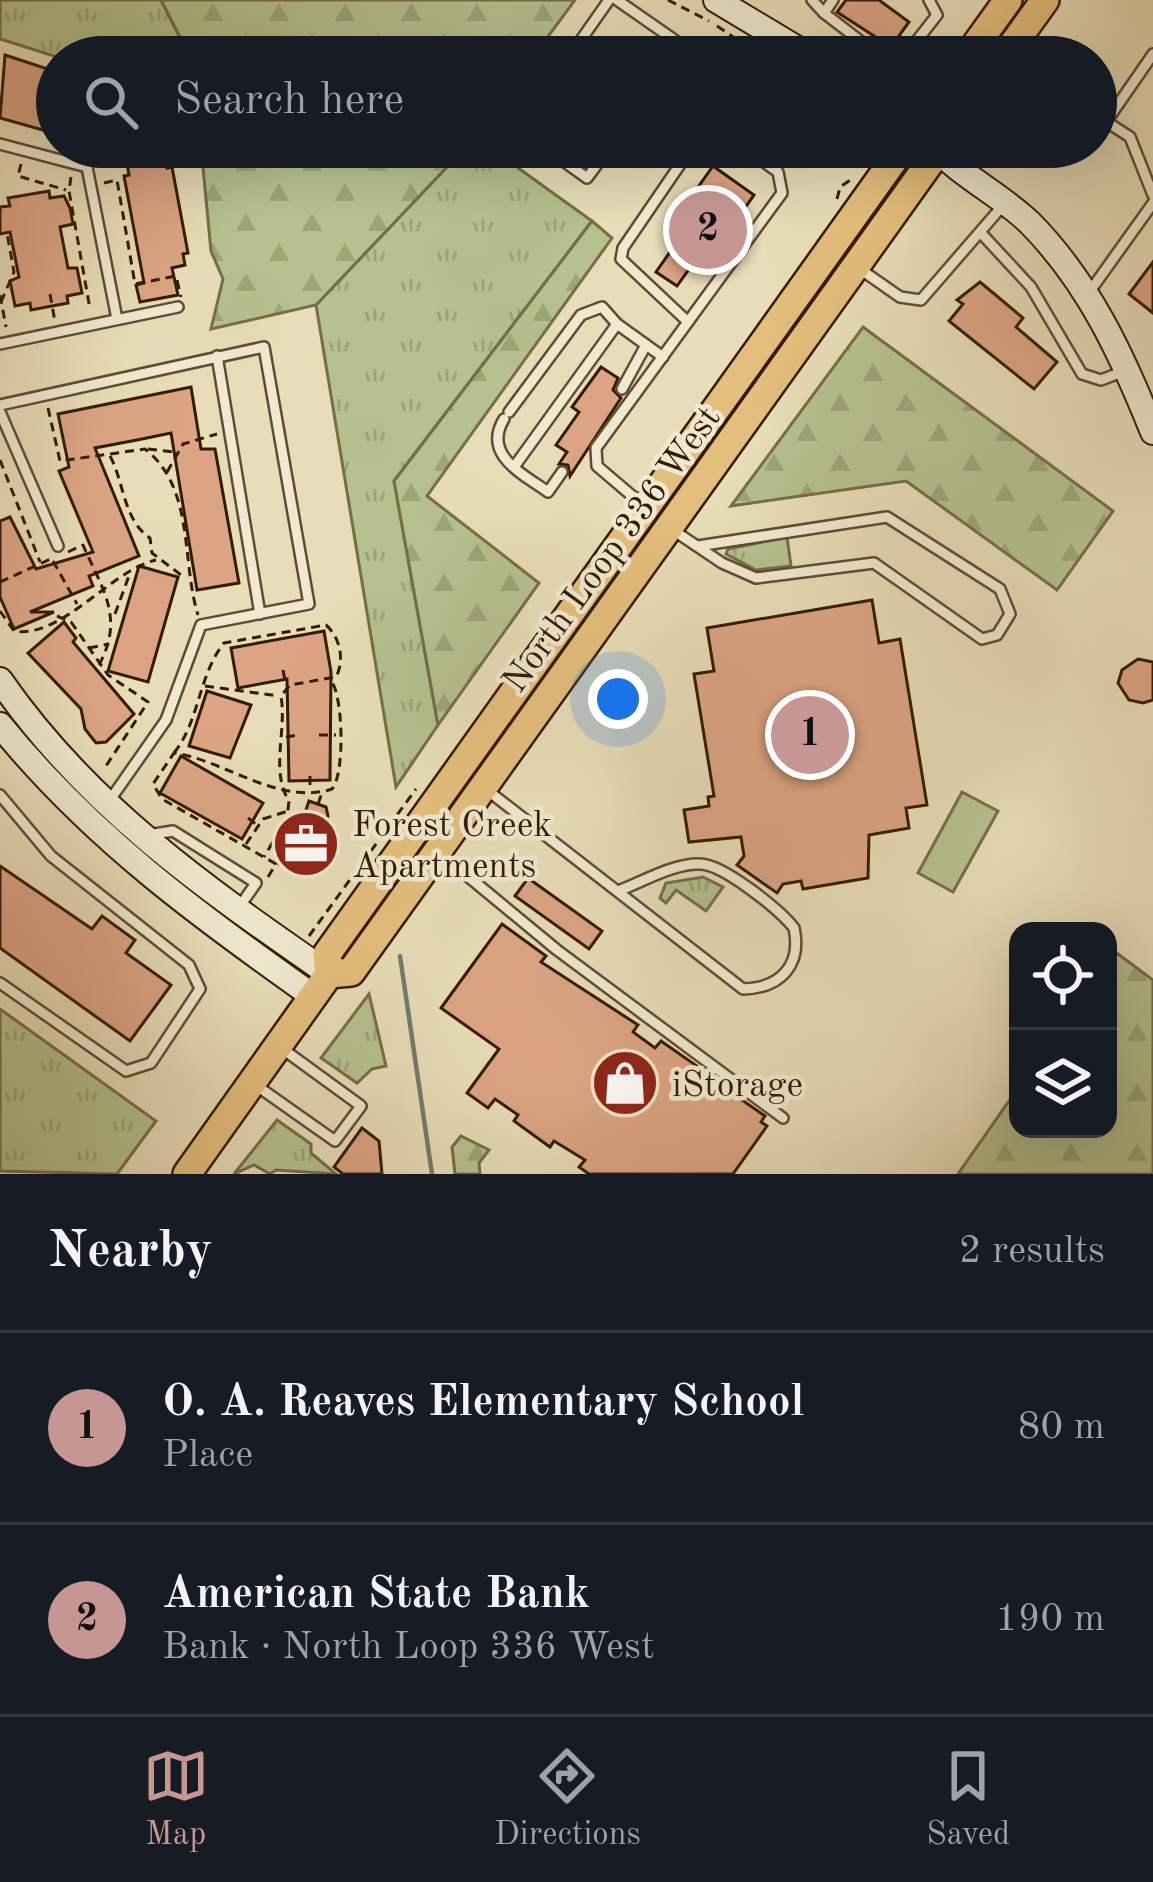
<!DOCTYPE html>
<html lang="en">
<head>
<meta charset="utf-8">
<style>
  :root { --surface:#171b24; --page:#242831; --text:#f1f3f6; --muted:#9ea1a6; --line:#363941; --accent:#c59692 }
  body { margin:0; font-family:"Old Standard TT",serif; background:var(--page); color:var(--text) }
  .controls { position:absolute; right:36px; bottom:36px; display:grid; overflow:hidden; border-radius:24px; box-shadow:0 12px 48px #0002 }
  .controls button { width:108px; height:108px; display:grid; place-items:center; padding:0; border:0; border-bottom:3px solid var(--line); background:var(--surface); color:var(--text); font:60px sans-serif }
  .you { position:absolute; left:618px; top:699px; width:42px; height:42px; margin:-30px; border:9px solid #fff; border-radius:50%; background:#1a73e8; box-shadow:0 0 0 18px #1a73e833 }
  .badge { display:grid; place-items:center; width:78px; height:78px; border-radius:50%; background:var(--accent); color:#111; font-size:39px; font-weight:700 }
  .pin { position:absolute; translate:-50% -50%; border:6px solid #fff; box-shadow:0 3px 12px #0006 }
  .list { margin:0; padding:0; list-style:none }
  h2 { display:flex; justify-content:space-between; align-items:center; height:156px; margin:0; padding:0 48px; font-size:51px }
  h2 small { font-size:39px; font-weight:400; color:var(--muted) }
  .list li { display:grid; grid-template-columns:78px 1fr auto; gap:36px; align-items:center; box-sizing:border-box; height:192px; padding:0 48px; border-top:3px solid var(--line) }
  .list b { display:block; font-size:45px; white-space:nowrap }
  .list p { margin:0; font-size:39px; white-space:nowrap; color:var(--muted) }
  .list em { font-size:39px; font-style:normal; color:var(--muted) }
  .icon { flex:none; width:66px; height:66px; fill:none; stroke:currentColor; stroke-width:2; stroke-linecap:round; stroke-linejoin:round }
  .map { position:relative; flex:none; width:1153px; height:1174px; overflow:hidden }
  .search { position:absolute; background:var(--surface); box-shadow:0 12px 48px #0002; left:36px; right:36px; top:36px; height:132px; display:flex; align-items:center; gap:30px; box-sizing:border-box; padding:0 42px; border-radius:66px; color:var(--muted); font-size:45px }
  .sheet { height:540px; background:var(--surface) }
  nav { display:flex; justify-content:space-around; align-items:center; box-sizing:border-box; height:168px; border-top:3px solid var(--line); background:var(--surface); font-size:33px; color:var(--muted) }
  nav a { display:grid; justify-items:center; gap:6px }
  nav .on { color:var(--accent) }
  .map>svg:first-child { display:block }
  .grass { fill:url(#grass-tufts); stroke:#746e4a; stroke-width:3 }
  .forest { fill:url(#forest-firs); stroke:#746e4a; stroke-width:3 }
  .pitch { fill:#b5c18f; stroke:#746e4a; stroke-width:3 }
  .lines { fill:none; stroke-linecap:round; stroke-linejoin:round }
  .stream { stroke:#717b6f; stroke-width:4.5 }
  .building { fill:#dca483; stroke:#341c04; stroke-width:3 }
  .lane-casing { stroke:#614c31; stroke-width:14 }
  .secondary-casing { stroke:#341c04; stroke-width:28 }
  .primary-casing { stroke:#341c04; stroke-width:32 }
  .path { stroke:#341c04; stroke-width:3; stroke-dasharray:9 6; stroke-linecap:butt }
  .lane { stroke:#f0e9d1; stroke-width:9 }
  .secondary { stroke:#f0e9d1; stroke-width:24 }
  .primary { stroke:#e4be7c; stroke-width:27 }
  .labels { text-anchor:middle; stroke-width:9; stroke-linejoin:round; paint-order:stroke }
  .street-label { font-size:36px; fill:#341c04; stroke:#f0e9d1 }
  .poi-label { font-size:36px; fill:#341c04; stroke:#f0e9d1; text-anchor:start }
</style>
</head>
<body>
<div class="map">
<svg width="1153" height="1174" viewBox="0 0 1153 1174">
  <defs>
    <pattern id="grass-tufts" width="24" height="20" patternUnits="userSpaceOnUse" patternTransform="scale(3)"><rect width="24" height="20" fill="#b5c18f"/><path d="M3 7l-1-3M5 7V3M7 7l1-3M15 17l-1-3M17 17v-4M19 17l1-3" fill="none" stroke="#9ca57a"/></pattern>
    <pattern id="forest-firs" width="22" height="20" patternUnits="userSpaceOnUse" patternTransform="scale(3)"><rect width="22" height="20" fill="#b5c18f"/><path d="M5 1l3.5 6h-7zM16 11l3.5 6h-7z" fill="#9ca57a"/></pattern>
  </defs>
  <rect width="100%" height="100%" fill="#e8ddb8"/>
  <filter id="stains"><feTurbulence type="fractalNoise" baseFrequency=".00167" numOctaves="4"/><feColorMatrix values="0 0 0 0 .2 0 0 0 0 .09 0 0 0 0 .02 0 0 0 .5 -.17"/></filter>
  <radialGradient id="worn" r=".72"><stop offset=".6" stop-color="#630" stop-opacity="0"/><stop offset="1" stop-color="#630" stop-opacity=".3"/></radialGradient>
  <!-- grass -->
  <g class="grass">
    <path d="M0,0H161L190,57H57L0,39Z"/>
    <path d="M466,147H489L592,221L394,481L438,725L396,787L316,305Z"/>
    <path d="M787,537L791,566L756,570L726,554L728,549Z"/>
    <path d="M703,877L723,887L706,911L676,890L666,903L660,898L666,883Z"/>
    <path d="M369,994L386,1066L372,1069L357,1083L321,1058Z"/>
    <path d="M0,1009L156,1121L117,1174L0,1171Z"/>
    <path d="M277,1120L311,1144V1153L336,1174L276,1170L270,1174L254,1165L234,1174Z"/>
  </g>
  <!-- forest -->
  <g class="forest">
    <path d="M161,0H575L533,57H190Z"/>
    <path d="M201,147H466L316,305L211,329L223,279L211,251Z"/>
    <path d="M592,221L612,238L427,496L539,583L438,725L394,481Z"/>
    <path d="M863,327L1113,511L1057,590L906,481L731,506Z"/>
    <path d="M1114,951L1153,980V1174H958L1018,1088V1129H1108V959Z"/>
    <path d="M461,1136L489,1150L479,1163L480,1174H455L452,1147Z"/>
  </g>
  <!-- pitch -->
  <path class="pitch" d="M962,792L998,811L953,892L918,873Z"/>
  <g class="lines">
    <!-- stream -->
    <path class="stream" d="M400,956L432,1174"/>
  </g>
  <!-- building -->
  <g class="building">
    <path d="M846,0H879L909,22L891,47L837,12Z"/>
    <path d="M5,55L57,72V134L0,118Z"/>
    <path d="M165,157L167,168L172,167L188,253L183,254L185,265L172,268L178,295L140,302L136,285L144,283L124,176L129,175L127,164Z"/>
    <path d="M713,166L754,195L720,243L712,237L677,286L656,272L691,222L679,214Z"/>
    <path d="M49,191L50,198L64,196L70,208L73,224L60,227L68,268H77L82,293L67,296L68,303L31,310L30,303L15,306L10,281L19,277L10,232L0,234V207L10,206L8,198Z"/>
    <path d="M1153,262V313L1129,294Z"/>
    <path d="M980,282L1023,318L1016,327L1057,362L1034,389L949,321L963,304L957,300Z"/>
    <path d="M601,367L618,378L613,390L621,398L570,476L568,465L559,464L567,452L556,445L579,412L572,407Z"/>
    <path d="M191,387L201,449H215L239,583L197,590L171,433L137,440L95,448L139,556L89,576L93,586L30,612H54L14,629L0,597V521L10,517L36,569L93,552L59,471L69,467L58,414Z"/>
    <path d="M139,566L178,577L148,682L108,671Z"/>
    <path d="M872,600L879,643L900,639L927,805L906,808L909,828L869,835L868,878L803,889L801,881L783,884L777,893L737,865L744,856L741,837L689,842L684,810L709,806L708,797L714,796L694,674L714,671L707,628Z"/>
    <path d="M64,622L76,638L73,642L134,714L106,742L96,743L85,729L81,709L28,653Z"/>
    <path d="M324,631L331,672L330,780L289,781L287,679L238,688L231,648Z"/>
    <path d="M1138,659L1153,662V700L1143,703L1129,700L1118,683L1122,670Z"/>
    <path d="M207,691L251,705L230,758L189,746Z"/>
    <path d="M181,756L263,803L242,839L160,793Z"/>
    <path d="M309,801L326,807L328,816L309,855L294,845Z"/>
    <path d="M0,866L92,929L102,916L135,940L126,953L171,985L130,1041L0,948Z"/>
    <path d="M528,878L602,931L589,949L515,896Z"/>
    <path d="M502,924L546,956L541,962L638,1025L633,1032L655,1048L661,1041L704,1071L699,1078L720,1094L725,1088L765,1116L761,1122L767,1126L733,1174H589L579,1167L585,1160L554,1141L550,1147L514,1121L518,1115L495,1099L488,1108L467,1093L499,1049L441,1008Z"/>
    <path d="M362,1128L379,1141L382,1174H343L334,1167Z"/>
  </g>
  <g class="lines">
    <!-- lane casing -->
    <g class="lane-casing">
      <g id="lane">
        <path d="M617,0L683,46L675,57"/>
        <path d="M812,0L824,13L833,0"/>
        <path d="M824,13L881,57"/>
        <path d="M569,57L609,0"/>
        <path d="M764,57L779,39"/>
        <path d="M904,57L937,15L929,0"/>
        <path d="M1096,115L1130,137L1153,195"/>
        <path d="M1106,122L1153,54"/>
        <path d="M0,144L87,167"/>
        <path d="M92,147L87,167L117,319"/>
        <path d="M544,147L587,178L610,147"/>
        <path d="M981,233L1031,287L1082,374L1101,380L1127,370"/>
        <path d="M860,269L900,297L921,300L1005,203"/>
        <path d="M1088,294L1153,203"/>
        <path d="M688,322L621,259L623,248L692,147"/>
        <path d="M0,344L178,307"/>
        <path d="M217,356L260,614"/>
        <path d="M622,389L646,345"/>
        <path d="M0,405L264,347L309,604L201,625L166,720L110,800"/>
        <path d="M0,412L58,546"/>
        <path d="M509,412L581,315L602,307L617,324"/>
        <path d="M504,419C482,455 523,474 548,492L562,472"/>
        <path d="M514,467L617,324L663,357"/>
        <path d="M644,506L597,466L596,448L782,193L778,172L743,147"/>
        <path d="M673,530L722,563L756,578L874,563L982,639L997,635L1010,614L1000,589L887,517L698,546"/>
        <path d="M487,790L743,989C781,988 802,965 794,928C780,910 723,864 700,864C674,863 642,882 618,891"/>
        <path d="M0,795L51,856L189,965L200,989L151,1063L126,1071L0,983"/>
        <path d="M148,835L173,831L256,883L240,906"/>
        <path d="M442,855L557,950L783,1118"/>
        <path d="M257,1086L335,1141L361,1106L280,1047"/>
      </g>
    </g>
    <!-- secondary casing -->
    <g class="secondary-casing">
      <g id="secondary">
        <path d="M716,0L811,57"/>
        <path d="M935,147C961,176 1001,195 1030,223C1089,283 1122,355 1153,432"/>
        <path d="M0,680C87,806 205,888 329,974"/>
        <path d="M0,725C90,836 198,915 314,997"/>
      </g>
    </g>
    <!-- primary casing -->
    <g class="primary-casing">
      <g id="primary">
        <path d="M967,57L1008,0"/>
        <path d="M1004,57L1045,0"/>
        <path d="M329,974L351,972L941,147"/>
        <path d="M187,1174L329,974L327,954L903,147"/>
      </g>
    </g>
    <!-- path -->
    <g class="path">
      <path d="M668,0L709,21"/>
      <path d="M717,26L754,51"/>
      <path d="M21,164L18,176L66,190"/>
      <path d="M71,177L69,191L90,309"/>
      <path d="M104,183L117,180L135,284L176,276L181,297"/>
      <path d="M837,199L840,187L852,179"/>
      <path d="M50,294L55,322"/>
      <path d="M0,295L6,327"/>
      <path d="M1,302L14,272L7,233"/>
      <path d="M48,408L60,461L145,449C195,488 181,561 198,615"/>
      <path d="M148,449L173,452"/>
      <path d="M110,456C124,481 123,520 150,538L152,553L185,578"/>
      <path d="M0,460L40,562"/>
      <path d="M167,472L183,444L217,434"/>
      <path d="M68,552L83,545C102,589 125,617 99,665"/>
      <path d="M53,561L77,604"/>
      <path d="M0,582L53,558"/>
      <path d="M0,611L14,631C62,639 111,570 156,560"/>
      <path d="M115,614L130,573"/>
      <path d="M57,616L71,622L108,675L148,702L106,766"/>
      <path d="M89,648L109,644"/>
      <path d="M283,670L286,685"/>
      <path d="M205,686L279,696"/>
      <path d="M319,735H336"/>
      <path d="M286,737L298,735"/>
      <path d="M174,753C200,720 198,676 224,643L326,625C340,637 345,660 336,677L290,685L281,696C287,731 270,771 289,801L287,818L264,857"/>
      <path d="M310,776V790"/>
      <path d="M318,804L322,793"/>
      <path d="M248,818L257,825"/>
      <path d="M246,844L263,819L288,811"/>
      <path d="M278,864L304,857"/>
      <path d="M268,877L276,864L162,799L153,784L174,753C224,760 279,806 332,789C345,774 343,699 332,682"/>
      <path d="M309,936L416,789"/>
    </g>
    <!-- lane -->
    <use href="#lane" class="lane"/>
    <!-- secondary -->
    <use href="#secondary" class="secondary"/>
    <!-- primary -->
    <use href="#primary" class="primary"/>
  </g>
  <!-- icons -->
  <defs>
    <g id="office-disc" transform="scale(3.45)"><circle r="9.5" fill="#8f2418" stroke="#f0e9d1"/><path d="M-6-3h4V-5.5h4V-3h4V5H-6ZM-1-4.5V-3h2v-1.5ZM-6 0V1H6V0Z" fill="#fff"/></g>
    <g id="shop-disc" transform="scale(3.45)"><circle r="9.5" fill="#8f2418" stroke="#f0e9d1"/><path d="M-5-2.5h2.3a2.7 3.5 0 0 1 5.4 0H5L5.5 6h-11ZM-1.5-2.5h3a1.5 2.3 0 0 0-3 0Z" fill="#fff"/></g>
  </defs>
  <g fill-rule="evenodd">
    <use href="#office-disc" x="306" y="844"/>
    <use href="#shop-disc" x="625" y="1083"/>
  </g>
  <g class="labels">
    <!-- street labels -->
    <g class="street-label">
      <text transform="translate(610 548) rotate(-54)" y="13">North Loop 336 West</text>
    </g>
    <!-- poi labels -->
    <g class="poi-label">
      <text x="352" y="836">Forest Creek<tspan x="352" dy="41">Apartments</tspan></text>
      <text x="672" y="1096">iStorage</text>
    </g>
  </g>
  <rect width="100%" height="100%" filter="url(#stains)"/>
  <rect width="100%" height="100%" fill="url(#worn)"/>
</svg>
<div class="controls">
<button><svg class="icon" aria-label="locate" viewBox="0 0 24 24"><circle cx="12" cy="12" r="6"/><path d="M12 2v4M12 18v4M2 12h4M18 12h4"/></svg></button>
<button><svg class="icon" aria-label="layers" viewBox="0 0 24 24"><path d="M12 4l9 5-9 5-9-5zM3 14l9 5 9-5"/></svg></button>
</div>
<div class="you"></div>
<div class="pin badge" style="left:810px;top:735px">1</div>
<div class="pin badge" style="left:708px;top:230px">2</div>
<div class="search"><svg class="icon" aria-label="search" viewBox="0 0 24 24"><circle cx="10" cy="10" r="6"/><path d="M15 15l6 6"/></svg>Search here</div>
</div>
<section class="sheet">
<h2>Nearby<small>2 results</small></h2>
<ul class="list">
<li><span class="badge">1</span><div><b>O. A. Reaves Elementary School</b><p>Place</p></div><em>80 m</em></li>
<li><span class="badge">2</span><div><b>American State Bank</b><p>Bank · North Loop 336 West</p></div><em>190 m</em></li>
</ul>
</section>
<nav>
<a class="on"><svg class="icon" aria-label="map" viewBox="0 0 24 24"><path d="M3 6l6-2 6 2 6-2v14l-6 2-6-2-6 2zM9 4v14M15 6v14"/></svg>Map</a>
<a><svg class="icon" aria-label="directions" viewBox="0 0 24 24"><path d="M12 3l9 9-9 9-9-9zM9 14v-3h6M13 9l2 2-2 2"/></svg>Directions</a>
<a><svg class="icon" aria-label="saved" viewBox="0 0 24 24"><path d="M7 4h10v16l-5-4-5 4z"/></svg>Saved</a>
</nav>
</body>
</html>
